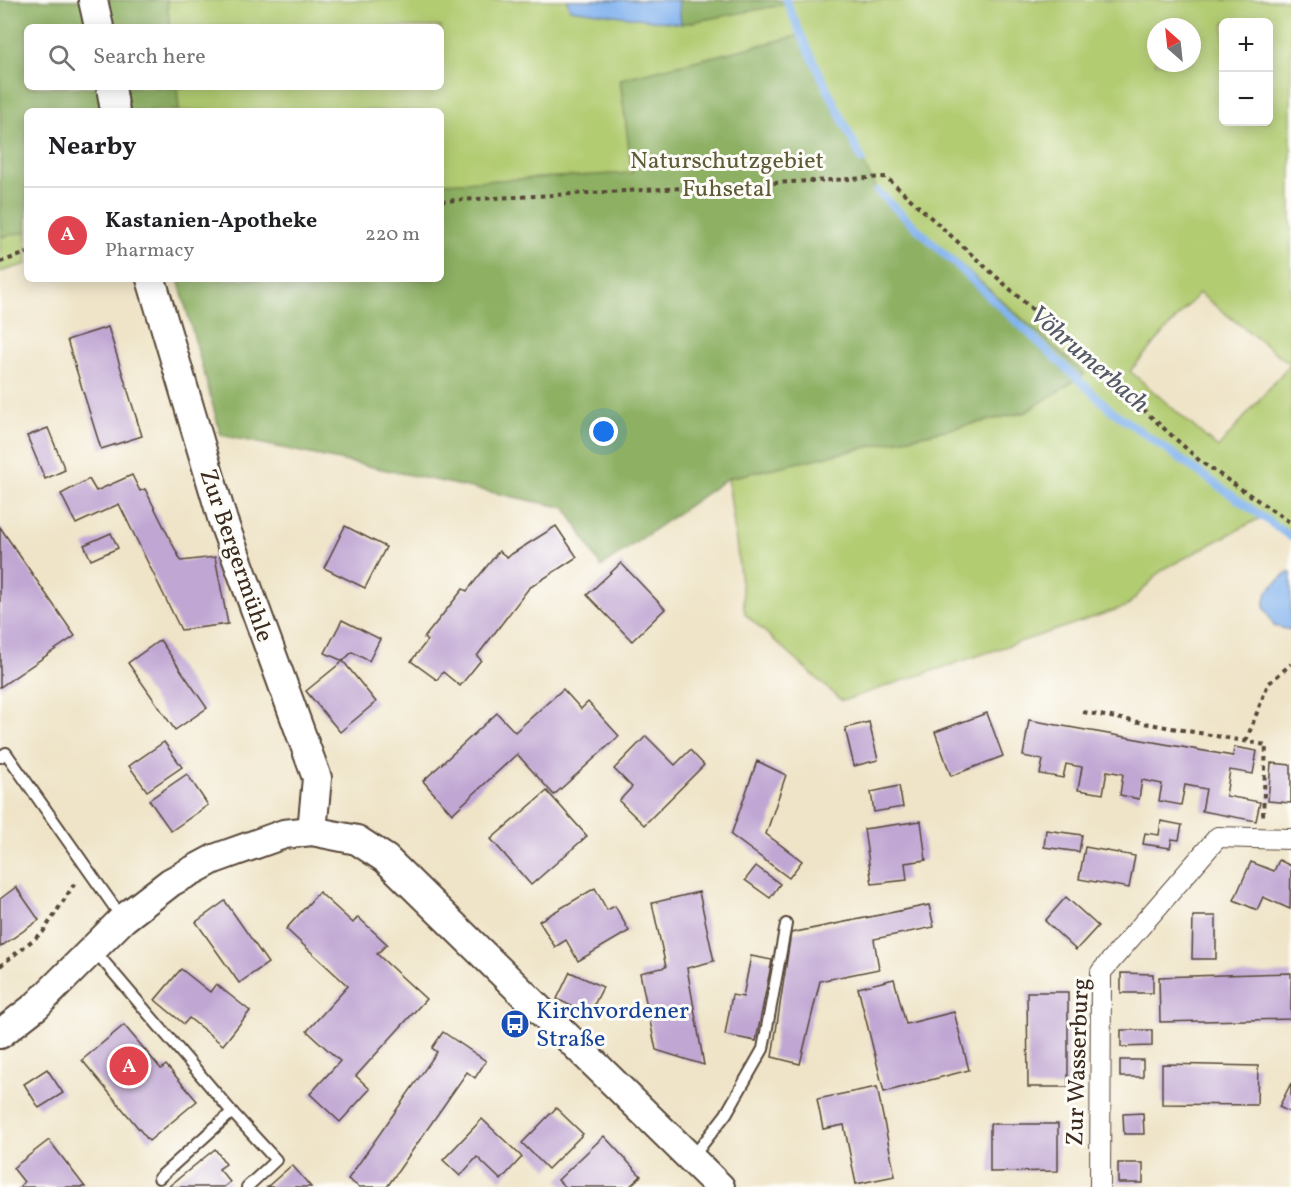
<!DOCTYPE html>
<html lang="en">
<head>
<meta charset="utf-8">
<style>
  :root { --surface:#fff; --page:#f6f6f6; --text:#202124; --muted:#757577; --line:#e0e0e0; --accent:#1f6fb2 }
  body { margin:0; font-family:Vollkorn,serif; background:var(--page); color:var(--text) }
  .controls { position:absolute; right:18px; top:18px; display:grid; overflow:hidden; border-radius:9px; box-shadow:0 3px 15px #0003 }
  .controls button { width:54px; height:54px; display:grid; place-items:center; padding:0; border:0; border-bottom:2px solid var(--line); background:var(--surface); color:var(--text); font:30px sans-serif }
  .compass { position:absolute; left:1147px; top:18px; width:54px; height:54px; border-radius:50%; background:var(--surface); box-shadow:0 3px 15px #0003; rotate:333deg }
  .you { position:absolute; left:604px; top:432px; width:21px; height:21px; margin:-15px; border:4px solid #fff; border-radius:50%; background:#1a73e8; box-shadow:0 0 0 9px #1a73e833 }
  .badge { display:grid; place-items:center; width:39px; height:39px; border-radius:50%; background:var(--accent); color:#fff; font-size:20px; font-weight:700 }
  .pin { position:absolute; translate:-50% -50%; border:3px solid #fff; box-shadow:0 2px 6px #0006 }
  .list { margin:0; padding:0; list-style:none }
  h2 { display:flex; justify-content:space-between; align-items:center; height:78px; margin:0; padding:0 24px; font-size:26px }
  h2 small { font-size:20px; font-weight:400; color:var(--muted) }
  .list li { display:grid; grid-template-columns:39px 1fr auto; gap:18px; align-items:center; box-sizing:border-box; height:96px; padding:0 24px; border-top:2px solid var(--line) }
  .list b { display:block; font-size:22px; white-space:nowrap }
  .list p { margin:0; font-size:20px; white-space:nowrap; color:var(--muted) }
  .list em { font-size:20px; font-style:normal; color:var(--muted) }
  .icon { flex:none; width:33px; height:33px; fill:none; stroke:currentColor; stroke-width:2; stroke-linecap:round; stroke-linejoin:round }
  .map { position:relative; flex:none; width:1291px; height:1187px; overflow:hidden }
  .search { position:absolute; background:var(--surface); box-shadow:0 3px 15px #0003; left:24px; top:24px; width:420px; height:66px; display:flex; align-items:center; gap:15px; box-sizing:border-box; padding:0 21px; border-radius:9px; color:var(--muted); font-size:22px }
  .panel { position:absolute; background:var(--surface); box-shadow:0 3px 15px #0003; left:24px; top:108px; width:420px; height:174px; border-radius:9px }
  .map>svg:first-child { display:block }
  .green { fill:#b2cc72; stroke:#767b48; stroke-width:1.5; fill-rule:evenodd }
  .forest { fill:#8db064; stroke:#646d41; stroke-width:1.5 }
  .water { fill:#83b4ef; stroke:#5f6f86; stroke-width:1.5 }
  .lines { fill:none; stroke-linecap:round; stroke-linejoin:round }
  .stream { stroke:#83b4ef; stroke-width:8 }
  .building { fill:#c0a6d3 }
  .lane-casing { stroke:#564638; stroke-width:14 }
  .street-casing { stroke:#564638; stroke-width:22 }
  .secondary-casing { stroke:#564638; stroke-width:32 }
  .path { stroke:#564638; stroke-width:4; stroke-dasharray:4.5 4.5; stroke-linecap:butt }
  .lane { stroke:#fff; stroke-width:10 }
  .street { stroke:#fff; stroke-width:20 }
  .secondary { stroke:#fff; stroke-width:28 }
  .labels { text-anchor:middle; stroke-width:6; stroke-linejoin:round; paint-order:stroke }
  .park-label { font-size:24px; fill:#5f5b37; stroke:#fdfcf7 }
  .street-label { font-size:24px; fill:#3b2a1e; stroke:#fdfcf7 }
  .transit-label { font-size:24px; fill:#164399; stroke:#fdfcf7; text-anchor:start }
  .water-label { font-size:26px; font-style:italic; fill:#545a67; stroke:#fdfcf7 }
</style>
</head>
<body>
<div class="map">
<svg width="1291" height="1187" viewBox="0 0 1291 1187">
  <rect width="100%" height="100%" fill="#fdfcf7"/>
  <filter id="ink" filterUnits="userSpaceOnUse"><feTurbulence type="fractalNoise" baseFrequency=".0167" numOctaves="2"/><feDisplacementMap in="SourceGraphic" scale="12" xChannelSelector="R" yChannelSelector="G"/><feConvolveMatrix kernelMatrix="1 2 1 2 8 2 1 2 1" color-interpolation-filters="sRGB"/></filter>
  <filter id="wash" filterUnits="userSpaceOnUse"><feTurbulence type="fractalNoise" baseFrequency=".008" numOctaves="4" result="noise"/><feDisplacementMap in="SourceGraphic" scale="24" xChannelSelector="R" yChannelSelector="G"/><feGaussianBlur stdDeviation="1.35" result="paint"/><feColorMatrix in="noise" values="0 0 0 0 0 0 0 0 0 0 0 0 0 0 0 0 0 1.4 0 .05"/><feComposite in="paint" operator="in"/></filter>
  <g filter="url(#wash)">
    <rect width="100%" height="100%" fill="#efe4c8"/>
    <!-- green -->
    <path class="green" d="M0,0H1291V537L1262,517L1162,570L1127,606L842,701L745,614L728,478L1026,412L441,206V111H27V264L0,272ZM1224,22H1268V122H1224ZM27,27H441V87H27ZM1156,27H1192V63H1156ZM1199,293L1290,364L1218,448L1130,371Z"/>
    <!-- forest -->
    <g class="forest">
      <path d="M0,0H167L170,27H27V87H177L179,111H27V232L0,237Z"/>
      <path d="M678,0H787L788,4L681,24Z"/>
      <path d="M801,35L877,191L1085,374L1026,412L728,478L601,567L566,508L221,435L178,279H441V183L632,173L620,79Z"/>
    </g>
    <!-- water -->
    <g class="water">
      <path d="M567,0H678L681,24L570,9Z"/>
      <path d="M1291,572V630L1274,626L1264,607L1267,592L1284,575Z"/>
    </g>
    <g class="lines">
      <!-- stream -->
      <g class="stream">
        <path d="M786,0L801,35L862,160"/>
        <path d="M877,191L1112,411L1291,537"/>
      </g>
    </g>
    <g id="blocks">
      <!-- building -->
      <g class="building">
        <path d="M108,327L142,436L101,449L67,340Z"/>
        <path d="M48,428L65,470L45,479L27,436Z"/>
        <path d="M132,475L140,491L145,489L181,561L215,557L228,624L181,630L119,504L76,524L61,494L89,479L96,491Z"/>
        <path d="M345,526L386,547L365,588L324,568Z"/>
        <path d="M556,526L577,557L529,588L477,656L481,660L460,686L443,672L437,680L411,661L427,641L424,638L463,589L467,591L499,551L507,557Z"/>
        <path d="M0,527L75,636L0,687Z"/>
        <path d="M111,533L118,548L91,560L84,545Z"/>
        <path d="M621,563L665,609L632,641L587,595Z"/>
        <path d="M342,620L380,639L369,661L352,652L343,661L325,653Z"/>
        <path d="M160,640L207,708L175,730L128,663Z"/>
        <path d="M343,661L376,702L340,732L306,691Z"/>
        <path d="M563,689L581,709L588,702L619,736L554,795L517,754L452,814L423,781L497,713L515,732Z"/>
        <path d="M987,713L1003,756L951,776L935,732Z"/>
        <path d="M1029,720L1233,756L1234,747L1257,751L1253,774L1230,770L1226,796L1260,802L1256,821L1202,811L1206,789L1185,785L1181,805L1159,801L1162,784L1142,780L1139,799L1120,795L1123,774L1107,771L1103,794L1078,790L1082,767L1066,764L1063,778L1040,774L1043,760L1023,756Z"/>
        <path d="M869,722L878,760L854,766L845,728Z"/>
        <path d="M646,736L675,765L690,750L704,765L644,825L619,801L632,787L614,769Z"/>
        <path d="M164,742L182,767L147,791L129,766Z"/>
        <path d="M757,761L786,775L766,834L802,861L789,878L731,835Z"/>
        <path d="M1271,763L1291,765V803L1268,801Z"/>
        <path d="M187,774L208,805L171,831L149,800Z"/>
        <path d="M899,786L903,807L874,812L871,792Z"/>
        <path d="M547,791L587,836L531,885L491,839Z"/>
        <path d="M921,821L926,860L905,863L907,880L872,884L864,829Z"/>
        <path d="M1161,821L1182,825L1179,840L1172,839L1170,848L1143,844L1145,833L1159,835Z"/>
        <path d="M1046,830L1082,835L1079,852L1044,847Z"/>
        <path d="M1085,847L1135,856L1129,888L1079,879Z"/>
        <path d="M1279,860L1291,866L1290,909L1263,897L1257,910L1234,900L1251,862L1274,871Z"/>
        <path d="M756,866L780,884L770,898L745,880Z"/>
        <path d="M16,887L39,920L0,947V899Z"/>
        <path d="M595,888L607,910L615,906L629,931L578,961L566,940L555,947L539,921Z"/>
        <path d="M319,892L353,923L358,917L387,944L377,954L426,999L356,1076L370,1089L340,1122L310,1094L340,1061L307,1031L348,986L286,929Z"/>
        <path d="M699,892L714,961L687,968L704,1065L656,1050L640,973L666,967L652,903Z"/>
        <path d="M1066,897L1098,926L1076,950L1045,921Z"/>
        <path d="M225,901L268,963L239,983L196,922Z"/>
        <path d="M929,905L934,927L874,939L879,969L820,981L800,1064L772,1057L791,933Z"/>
        <path d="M1193,916H1216V959H1192Z"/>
        <path d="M751,956L772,960L756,1041L725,1035L732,995L743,997Z"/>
        <path d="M181,969L210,992L216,984L250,1011L223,1045L189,1018L184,1024L155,1000Z"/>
        <path d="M570,972L603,987L589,1015L557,999Z"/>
        <path d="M1121,973L1153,974V993H1121Z"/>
        <path d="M1291,973V1019L1160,1022L1159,977Z"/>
        <path d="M894,979L906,1024L954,1012L969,1070L884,1092L858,988Z"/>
        <path d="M1027,992H1068V1087H1028Z"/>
        <path d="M124,1025L161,1069L166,1065L197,1101L149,1141L82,1060Z"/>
        <path d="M1121,1030H1152V1046L1121,1047Z"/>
        <path d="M443,1032L486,1061L475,1078L467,1072L387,1187H359L348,1179L437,1052L432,1048Z"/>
        <rect x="1120" y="1060" width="23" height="17"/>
        <path d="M1162,1064L1258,1066L1257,1105L1162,1104Z"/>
        <path d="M47,1069L63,1093L39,1108L24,1084Z"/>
        <path d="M1291,1083V1113L1279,1107Z"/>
        <path d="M877,1087L895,1176L856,1184L844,1125L823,1129L817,1099Z"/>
        <path d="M556,1108L583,1134L548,1169L522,1143Z"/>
        <path d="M1143,1113L1144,1134H1124L1123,1114Z"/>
        <path d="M482,1119L522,1157L501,1180L477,1157L460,1176L443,1160Z"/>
        <path d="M990,1124H1058V1171L990,1172Z"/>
        <path d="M604,1136L641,1176L629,1187H565L558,1180Z"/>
        <path d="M49,1140L85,1187H19L24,1182L13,1168Z"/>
        <path d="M215,1149L226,1164L219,1169L230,1182L224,1187H168Z"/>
        <rect x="1118" y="1163" width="25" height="20"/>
        <path d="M292,1165L311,1187H267Z"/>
      </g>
    </g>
  </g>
  <g filter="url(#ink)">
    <use href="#blocks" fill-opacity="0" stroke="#564638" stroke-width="1.5"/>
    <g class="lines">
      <!-- lane casing -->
      <g class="lane-casing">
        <g id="lane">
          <path d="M0,757L6,753L122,918"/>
          <path d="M94,950L232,1112L276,1160L247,1187"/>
          <path d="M692,1158L726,1114L763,1049L786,924"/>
          <path d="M159,1178L232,1112"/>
        </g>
      </g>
      <!-- street casing -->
      <g class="street-casing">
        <path id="street" d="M1100,1187L1101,972L1218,837L1291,839"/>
      </g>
      <!-- secondary casing -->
      <g class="secondary-casing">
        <g id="secondary">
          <path d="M93,0L99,27"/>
          <path d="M111,87L115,111"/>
          <path d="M151,279L223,521L317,778L312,831"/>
          <path d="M0,1034L36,1006L123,919L171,882L214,859L284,834L312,831L357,840L386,859L720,1187"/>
        </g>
      </g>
      <!-- path -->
      <g class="path">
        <path d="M441,201L886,177L1200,461L1291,523"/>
        <path d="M0,262L27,253"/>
        <path d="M1083,712L1266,745L1263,816"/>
        <path d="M1246,741L1268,684L1291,664"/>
        <path d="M0,966L43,932L77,880"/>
      </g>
      <!-- lane -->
      <use href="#lane" class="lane"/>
      <!-- street -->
      <use href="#street" class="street"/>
      <!-- secondary -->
      <use href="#secondary" class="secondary"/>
    </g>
  </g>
  <!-- icons -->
  <defs>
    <g id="bus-disc" transform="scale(1.5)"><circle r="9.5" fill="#1a4fb4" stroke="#fdfcf7"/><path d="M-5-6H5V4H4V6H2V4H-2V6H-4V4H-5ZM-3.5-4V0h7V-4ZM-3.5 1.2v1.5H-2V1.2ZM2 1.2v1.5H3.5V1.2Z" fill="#fff"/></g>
  </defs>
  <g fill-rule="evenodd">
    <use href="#bus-disc" x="515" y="1024"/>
  </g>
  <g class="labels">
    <!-- park labels -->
    <g class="park-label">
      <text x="727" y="168">Naturschutzgebiet<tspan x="727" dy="28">Fuhsetal</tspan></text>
    </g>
    <!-- street labels -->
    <g class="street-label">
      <text transform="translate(237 555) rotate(71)" y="8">Zur Bergermühle</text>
      <text transform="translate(1077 1062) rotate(-88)" y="8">Zur Wasserburg</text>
    </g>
    <!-- transit labels -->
    <g class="transit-label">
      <text x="536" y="1018">Kirchvordener<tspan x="536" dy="28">Straße</tspan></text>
    </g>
    <!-- water labels -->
    <g class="water-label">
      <text transform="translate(1090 358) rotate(41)" y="9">Vöhrumerbach</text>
    </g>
  </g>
</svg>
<div class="controls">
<button>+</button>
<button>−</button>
</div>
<svg class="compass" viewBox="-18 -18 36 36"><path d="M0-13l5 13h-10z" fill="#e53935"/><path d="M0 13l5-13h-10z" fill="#757577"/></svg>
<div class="you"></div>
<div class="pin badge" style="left:129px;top:1066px;background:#e0444e">A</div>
<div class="search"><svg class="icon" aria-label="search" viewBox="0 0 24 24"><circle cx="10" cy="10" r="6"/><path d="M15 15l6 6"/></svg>Search here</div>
<section class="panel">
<h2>Nearby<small></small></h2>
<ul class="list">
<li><span class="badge" style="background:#e0444e">A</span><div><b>Kastanien-Apotheke</b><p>Pharmacy</p></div><em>220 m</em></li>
</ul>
</section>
</div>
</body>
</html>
